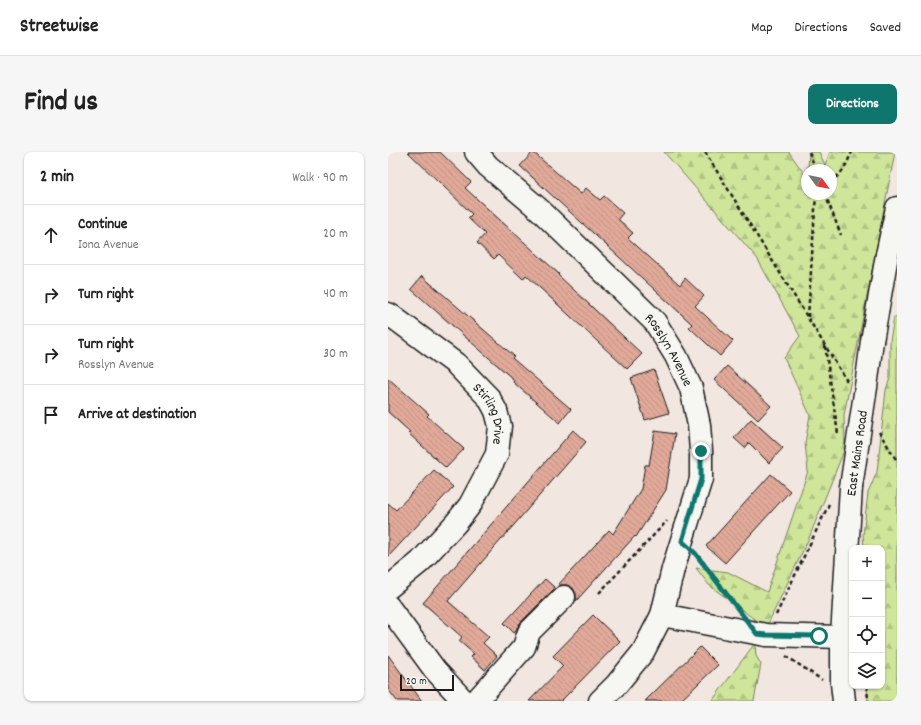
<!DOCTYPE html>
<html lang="en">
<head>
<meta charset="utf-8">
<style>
  :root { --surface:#fff; --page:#f6f6f6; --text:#222; --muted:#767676; --line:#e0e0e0; --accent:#0f766e }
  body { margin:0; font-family:Dekko,sans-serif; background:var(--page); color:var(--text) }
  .controls { position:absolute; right:12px; bottom:12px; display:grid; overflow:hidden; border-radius:8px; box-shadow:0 1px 3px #0004 }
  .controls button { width:36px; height:36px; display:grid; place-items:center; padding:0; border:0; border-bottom:1px solid var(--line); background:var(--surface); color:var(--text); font:20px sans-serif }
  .compass { position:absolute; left:413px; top:12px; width:36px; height:36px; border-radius:50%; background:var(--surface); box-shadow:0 1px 3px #0004; rotate:123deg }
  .scale { position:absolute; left:12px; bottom:10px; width:54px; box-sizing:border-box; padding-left:4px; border:2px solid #1c1c1c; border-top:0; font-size:11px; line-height:14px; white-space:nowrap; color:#1c1c1c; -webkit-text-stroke:3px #f6f6f2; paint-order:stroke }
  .stop { position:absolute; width:12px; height:12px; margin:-9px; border:3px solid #0f766e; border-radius:50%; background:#fff }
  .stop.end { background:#0f766e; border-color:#fff; box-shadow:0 1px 4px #0008 }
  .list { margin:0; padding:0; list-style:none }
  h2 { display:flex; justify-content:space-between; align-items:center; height:52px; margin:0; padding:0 16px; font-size:17px }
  h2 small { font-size:13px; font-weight:400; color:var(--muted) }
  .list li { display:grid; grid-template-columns:26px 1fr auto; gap:12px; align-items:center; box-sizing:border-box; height:60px; padding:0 16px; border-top:1px solid var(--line) }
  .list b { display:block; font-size:15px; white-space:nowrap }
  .list p { margin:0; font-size:13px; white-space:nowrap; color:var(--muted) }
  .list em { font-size:13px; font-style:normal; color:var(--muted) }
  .icon { flex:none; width:22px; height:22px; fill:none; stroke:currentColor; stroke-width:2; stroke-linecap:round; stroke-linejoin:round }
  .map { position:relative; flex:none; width:509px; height:549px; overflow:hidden; border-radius:8px }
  header { display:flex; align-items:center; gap:24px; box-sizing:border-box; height:56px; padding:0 20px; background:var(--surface); border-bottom:1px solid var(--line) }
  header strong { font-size:19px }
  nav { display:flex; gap:22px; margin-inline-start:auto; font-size:14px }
  .intro { display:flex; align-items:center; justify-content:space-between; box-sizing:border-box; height:96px; padding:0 24px }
  h1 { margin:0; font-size:28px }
  .button { padding:10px 18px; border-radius:8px; background:var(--accent); color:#fff; font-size:14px; font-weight:700 }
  main { display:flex; gap:24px; padding:0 24px }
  aside { flex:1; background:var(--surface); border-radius:8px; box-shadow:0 1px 3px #0004 }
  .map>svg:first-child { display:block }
  .forest { fill:url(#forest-firs); stroke:#75805b }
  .building { fill:url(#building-back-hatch); stroke:#1c1c1c }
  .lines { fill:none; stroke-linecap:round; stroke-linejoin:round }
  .minor-casing { stroke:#1c1c1c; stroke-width:25 }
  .major-casing { stroke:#1c1c1c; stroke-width:25 }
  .path { stroke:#1c1c1c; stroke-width:2.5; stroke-dasharray:4 3; stroke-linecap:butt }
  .minor { stroke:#f6f6f2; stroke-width:22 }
  .major { stroke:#f6f6f2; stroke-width:22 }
  .major-bridge-casing { stroke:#1c1c1c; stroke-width:25; stroke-linecap:butt }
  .major-bridge { stroke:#f6f6f2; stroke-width:22 }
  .route { stroke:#0f766e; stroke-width:5 }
  .labels { text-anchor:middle; stroke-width:3; stroke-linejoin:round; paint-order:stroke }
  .street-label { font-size:14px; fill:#1c1c1c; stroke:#f6f6f2 }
</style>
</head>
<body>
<header>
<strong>Streetwise</strong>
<nav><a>Map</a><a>Directions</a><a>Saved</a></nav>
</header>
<div class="intro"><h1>Find us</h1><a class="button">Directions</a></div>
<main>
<aside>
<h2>2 min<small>Walk · 90 m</small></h2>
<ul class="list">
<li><svg class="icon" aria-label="ahead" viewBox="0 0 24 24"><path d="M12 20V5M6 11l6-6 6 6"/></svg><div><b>Continue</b><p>Iona Avenue</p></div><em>20 m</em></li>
<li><svg class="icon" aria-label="right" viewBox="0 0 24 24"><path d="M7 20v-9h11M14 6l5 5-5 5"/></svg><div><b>Turn right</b></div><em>40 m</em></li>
<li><svg class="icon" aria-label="right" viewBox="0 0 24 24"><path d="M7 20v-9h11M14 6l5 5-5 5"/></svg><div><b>Turn right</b><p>Rosslyn Avenue</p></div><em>30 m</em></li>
<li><svg class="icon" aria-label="arrive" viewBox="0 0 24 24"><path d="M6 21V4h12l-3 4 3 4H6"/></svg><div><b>Arrive at destination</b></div></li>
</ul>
</aside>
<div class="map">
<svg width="509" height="549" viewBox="0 0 509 549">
  <defs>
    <pattern id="forest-firs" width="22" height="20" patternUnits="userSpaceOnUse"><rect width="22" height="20" fill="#cee59a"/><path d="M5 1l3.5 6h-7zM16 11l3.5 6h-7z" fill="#b0c484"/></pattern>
    <pattern id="building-back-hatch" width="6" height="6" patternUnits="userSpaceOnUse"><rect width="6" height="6" fill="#e1a999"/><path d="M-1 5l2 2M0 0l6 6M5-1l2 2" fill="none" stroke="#c09183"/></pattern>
  </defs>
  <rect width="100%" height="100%" fill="#f2e7e0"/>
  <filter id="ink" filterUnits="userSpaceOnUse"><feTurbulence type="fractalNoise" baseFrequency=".025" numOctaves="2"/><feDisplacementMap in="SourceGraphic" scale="8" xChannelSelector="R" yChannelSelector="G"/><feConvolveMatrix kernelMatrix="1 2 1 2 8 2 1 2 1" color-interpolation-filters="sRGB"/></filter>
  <g filter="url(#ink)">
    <!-- forest -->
    <g class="forest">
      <path d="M276,0H401L419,26V42H443V18H420L421,0H431L437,13L442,0H507L456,263L457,296L421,386L378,476L321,433L308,416L340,420L379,440L420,319L417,291L422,263L396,206L412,184L369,106Z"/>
      <path d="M506,165H509V549H480L479,534H494V396H476L475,383L480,341L489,320L498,238L502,226V189Z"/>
      <path d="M367,491L368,504L373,512L366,549H324Z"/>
    </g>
    <!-- building -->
    <g class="building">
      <path d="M20,0H52L83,30L77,36L171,122L170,123L254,202L239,217L138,123L135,127L110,103L106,107L89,91L97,82L80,66L84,62Z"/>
      <path d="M145,0L193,42L198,36L212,48L216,44L235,61L230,67L245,81L240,86L292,133L297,126L316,144L307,154L345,189L332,204L301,175L304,172L132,14Z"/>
      <path d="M34,124L126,204L124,206L183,257L172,271L125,230L126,228L23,137Z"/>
      <path d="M339,214L383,254L370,268L326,228Z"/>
      <path d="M266,218L281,261L257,268L243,226Z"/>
      <path d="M0,226L41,262L39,264L76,297L58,316L20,281L22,280L0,260Z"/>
      <path d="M363,267L395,296L381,311L361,291L357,296L346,286Z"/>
      <path d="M185,278L198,290L60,449L101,485L95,491L109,504L97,518L83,505L86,502L71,489L74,485L35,451Z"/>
      <path d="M267,279L287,282L278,338L248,385L247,384L188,449V442L185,436L179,433H170L221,378L225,382L253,337L257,313H261Z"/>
      <path d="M46,318L65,335L0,405V351L8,358Z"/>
      <path d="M383,322L402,339L337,411L318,394Z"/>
      <path d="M157,427L167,436L132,471L126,481L116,471Z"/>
      <path d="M205,463L232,489L173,549H141L175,514L165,504Z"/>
      <path d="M312,495L330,513L292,549H257Z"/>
      <path d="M0,503L14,522L34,549H9L0,537Z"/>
    </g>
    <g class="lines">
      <!-- minor casing -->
      <g class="minor-casing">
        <g id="minor">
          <path id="s1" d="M88,0L100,14L152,58L267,170L288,204L303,236L311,273L313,299V327L285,417L274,463L255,500L229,532L212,549"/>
          <path id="s2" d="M0,162L5,165L68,212L101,246L108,259L112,274L109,302L82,353L68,371L32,410L0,436"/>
          <path d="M0,454L47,518L76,549"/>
          <path d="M274,463L378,483L454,485"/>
          <path d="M88,549L136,495L141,480L176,445"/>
        </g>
      </g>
      <!-- major casing -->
      <g class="major-casing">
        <g id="major">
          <path d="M499,103L509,56"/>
          <path d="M478,235L484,189"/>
          <path d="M456,549L454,531V485L463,335"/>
        </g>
      </g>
      <!-- path -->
      <g class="path">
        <path d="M317,0L459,229"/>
        <path d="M421,0L428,18"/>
        <path d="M443,31L456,17L464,0"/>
        <path d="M437,42L453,83"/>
        <path d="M420,165L428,42"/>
        <path d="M437,194L450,282"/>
        <path d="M491,280L509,309"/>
        <path d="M310,404L351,458"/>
        <path d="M211,441L279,369"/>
        <path d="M388,463L441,352"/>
        <path d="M398,504L434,528"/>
        <path d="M479,534L480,549"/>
      </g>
      <!-- minor -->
      <use href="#minor" class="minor"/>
      <!-- major -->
      <use href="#major" class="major"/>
      <!-- major-bridge casing -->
      <g class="major-bridge-casing">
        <g id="major-bridge">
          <path d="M484,189L499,103"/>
          <path d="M463,335L478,235"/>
        </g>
      </g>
      <!-- major-bridge -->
      <use href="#major-bridge" class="major-bridge"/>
    </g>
  </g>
  <g class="lines" filter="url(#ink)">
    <!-- route -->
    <path class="route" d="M313,299V327L294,389L307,401L369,482L378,483L431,484"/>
  </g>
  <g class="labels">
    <!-- street labels -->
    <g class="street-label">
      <text dy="5" stroke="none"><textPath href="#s1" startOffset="278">Rosslyn Avenue</textPath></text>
      <text dy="5" stroke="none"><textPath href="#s2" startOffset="147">Stirling Drive</textPath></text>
      <text transform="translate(468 301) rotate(-82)" y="5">East Mains Road</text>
    </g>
  </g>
</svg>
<div class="controls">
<button>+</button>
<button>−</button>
<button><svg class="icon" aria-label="locate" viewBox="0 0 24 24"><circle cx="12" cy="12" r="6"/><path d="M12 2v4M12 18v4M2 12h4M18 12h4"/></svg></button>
<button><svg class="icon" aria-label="layers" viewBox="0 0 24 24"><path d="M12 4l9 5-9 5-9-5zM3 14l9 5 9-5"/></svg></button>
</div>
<svg class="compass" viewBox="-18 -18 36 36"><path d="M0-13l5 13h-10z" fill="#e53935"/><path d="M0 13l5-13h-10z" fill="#767676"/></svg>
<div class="scale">20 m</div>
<div class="stop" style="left:431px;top:484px"></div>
<div class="stop end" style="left:313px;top:299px"></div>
</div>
</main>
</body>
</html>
